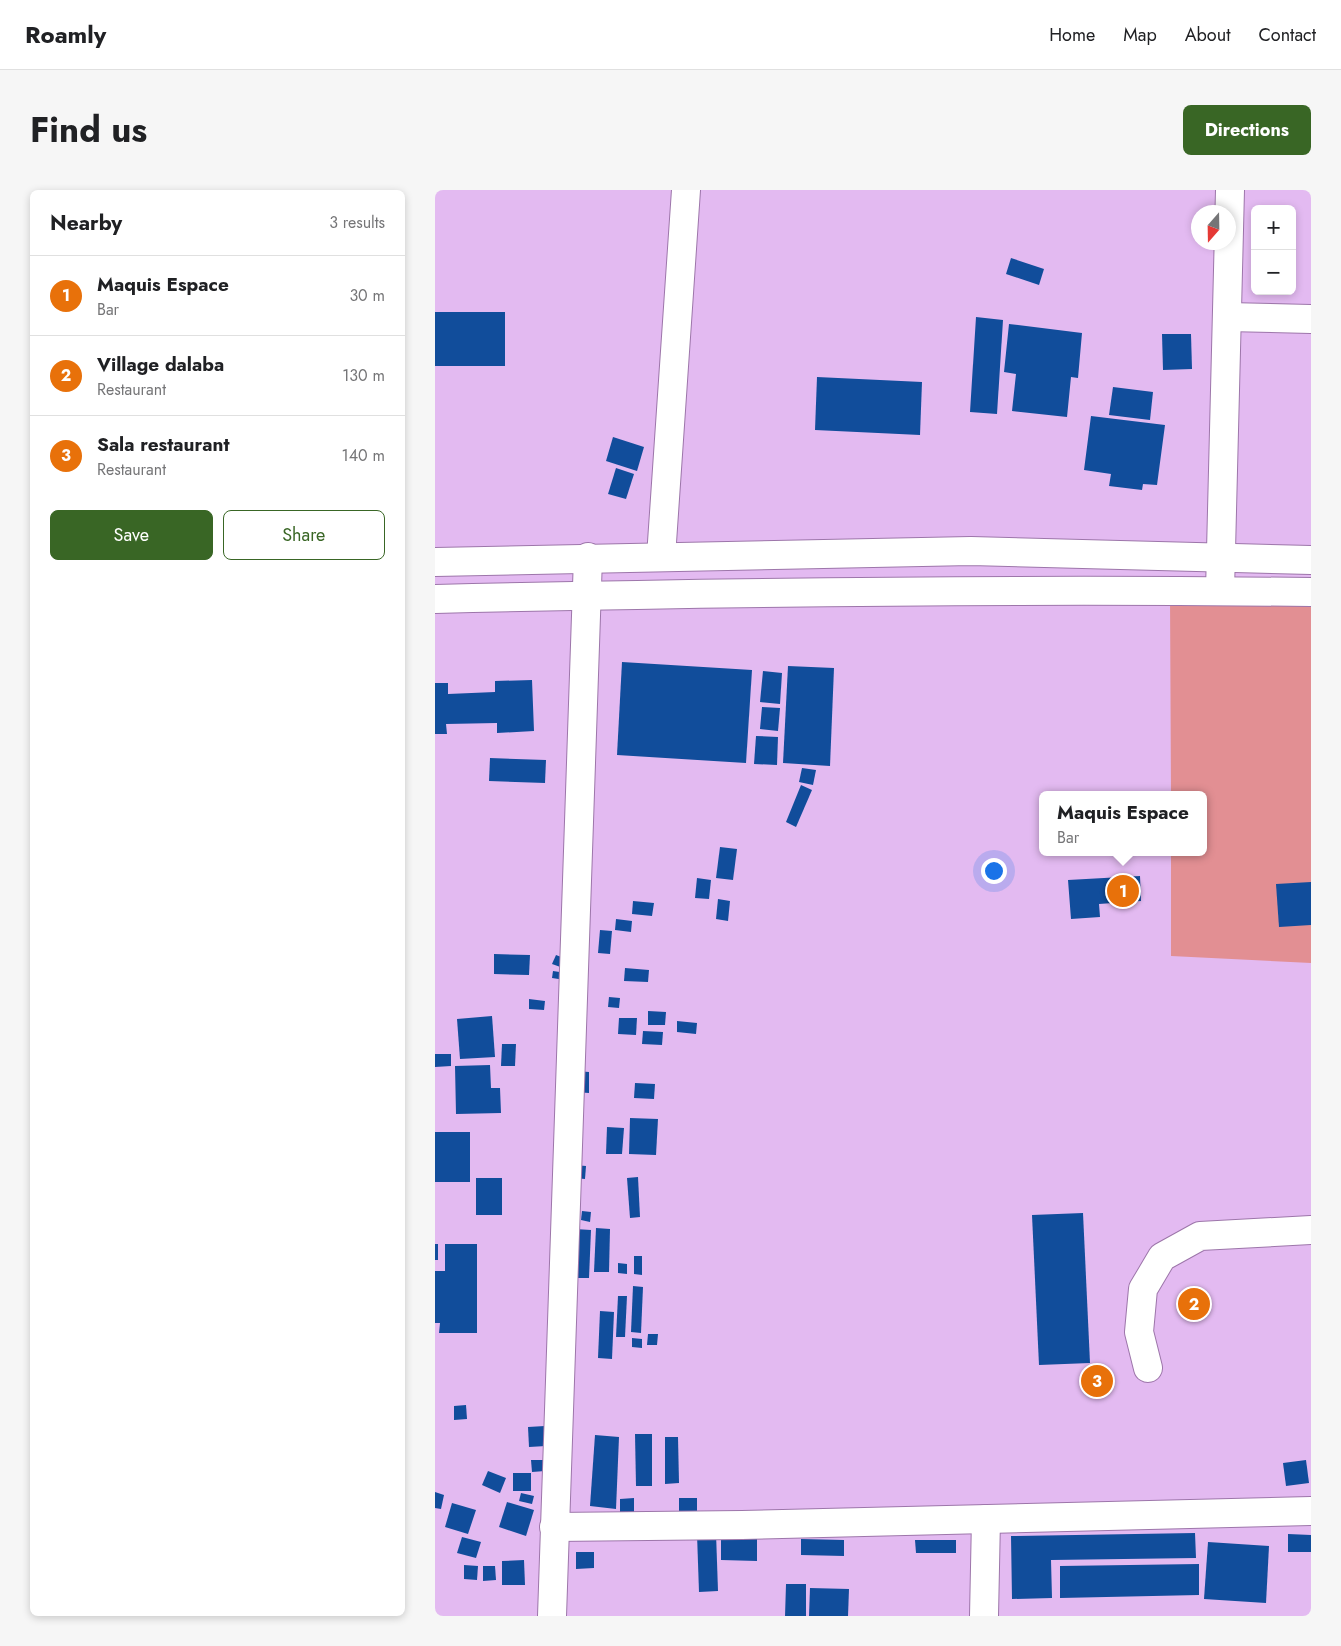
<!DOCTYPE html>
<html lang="en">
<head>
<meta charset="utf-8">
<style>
  :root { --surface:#fff; --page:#f6f6f6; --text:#202124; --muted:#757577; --line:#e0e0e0; --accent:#396625 }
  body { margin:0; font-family:Jost,sans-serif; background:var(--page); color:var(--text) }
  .controls { position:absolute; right:15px; top:15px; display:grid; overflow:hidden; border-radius:8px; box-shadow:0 2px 8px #0003 }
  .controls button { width:45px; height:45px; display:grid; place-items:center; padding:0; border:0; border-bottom:1px solid var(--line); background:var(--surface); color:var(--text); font:25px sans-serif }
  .compass { position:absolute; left:756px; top:15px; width:45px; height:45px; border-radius:50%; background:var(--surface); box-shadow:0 2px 8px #0003; rotate:200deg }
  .you { position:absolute; left:558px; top:680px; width:18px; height:18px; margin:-12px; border:4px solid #fff; border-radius:50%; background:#1a73e8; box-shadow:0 0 0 8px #1a73e833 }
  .badge { display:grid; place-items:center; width:32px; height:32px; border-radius:50%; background:var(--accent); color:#fff; font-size:16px; font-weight:700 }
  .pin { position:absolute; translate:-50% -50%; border:2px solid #fff; box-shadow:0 1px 5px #0006 }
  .popup { position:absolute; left:604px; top:601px; width:168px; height:65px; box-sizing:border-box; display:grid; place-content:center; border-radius:8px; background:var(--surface); filter:drop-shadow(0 1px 4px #0005); font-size:16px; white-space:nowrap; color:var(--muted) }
  .popup b { font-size:19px; color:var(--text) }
  .popup::after { content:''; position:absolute; left:50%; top:100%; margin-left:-10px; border:10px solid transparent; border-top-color:var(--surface) }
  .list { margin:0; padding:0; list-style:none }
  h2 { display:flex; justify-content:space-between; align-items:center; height:65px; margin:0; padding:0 20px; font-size:21px }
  h2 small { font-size:16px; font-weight:400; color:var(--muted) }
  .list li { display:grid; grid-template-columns:32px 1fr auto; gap:15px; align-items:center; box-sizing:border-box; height:80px; padding:0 20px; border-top:1px solid var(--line) }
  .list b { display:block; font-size:19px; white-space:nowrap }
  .list p { margin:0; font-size:16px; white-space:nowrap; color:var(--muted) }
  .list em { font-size:16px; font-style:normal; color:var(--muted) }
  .actions { display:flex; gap:10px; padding:15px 20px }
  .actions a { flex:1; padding:11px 0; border:1px solid var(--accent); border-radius:8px; text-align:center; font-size:18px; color:var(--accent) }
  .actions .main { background:var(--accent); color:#fff }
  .map { position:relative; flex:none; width:876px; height:1426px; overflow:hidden; border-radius:8px }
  header { display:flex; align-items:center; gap:30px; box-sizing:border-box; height:70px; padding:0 25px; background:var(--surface); border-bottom:1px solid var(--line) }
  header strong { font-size:24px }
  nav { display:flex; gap:28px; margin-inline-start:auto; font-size:18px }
  .intro { display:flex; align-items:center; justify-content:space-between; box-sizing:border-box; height:120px; padding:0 30px }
  h1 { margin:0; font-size:35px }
  .button { padding:12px 22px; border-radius:8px; background:var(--accent); color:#fff; font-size:18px; font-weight:700 }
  main { display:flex; gap:30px; padding:0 30px }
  aside { flex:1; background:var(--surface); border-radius:8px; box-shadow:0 2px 8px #0003 }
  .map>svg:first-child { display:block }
  .green { fill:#e28f93 }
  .building { fill:#114d9b }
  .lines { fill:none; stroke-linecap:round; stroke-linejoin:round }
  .minor-casing { stroke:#9d76aa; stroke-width:30 }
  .major-casing { stroke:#9d76aa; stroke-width:30 }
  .minor { stroke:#fff; stroke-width:28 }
  .major { stroke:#fff; stroke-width:28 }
</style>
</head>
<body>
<header>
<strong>Roamly</strong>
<nav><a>Home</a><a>Map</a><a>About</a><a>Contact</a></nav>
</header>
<div class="intro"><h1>Find us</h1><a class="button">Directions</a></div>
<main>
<aside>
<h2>Nearby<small>3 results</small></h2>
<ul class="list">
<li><span class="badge" style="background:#e8710a">1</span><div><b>Maquis Espace</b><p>Bar</p></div><em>30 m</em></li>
<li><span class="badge" style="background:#e8710a">2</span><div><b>Village dalaba</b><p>Restaurant</p></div><em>130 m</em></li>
<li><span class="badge" style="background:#e8710a">3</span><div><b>Sala restaurant</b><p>Restaurant</p></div><em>140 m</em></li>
</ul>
<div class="actions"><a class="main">Save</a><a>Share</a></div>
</aside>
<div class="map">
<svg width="876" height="1426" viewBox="0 0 876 1426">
  <rect width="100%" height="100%" fill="#e3baf1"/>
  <!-- green -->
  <path class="green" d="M735,405H876V773L736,766V662H768V605H736Z"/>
  <!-- building -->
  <g class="building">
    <path d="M576,68L609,79L604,95L571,84Z"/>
    <rect x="0" y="122" width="70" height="54"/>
    <path d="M541,127L568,130L562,224L535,222Z"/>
    <path d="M574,134L647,143L643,188L636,187L632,227L577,221L581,184L569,182Z"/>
    <path d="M727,144H756L757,179L728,180Z"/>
    <path d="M382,187L487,192L485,245L380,240Z"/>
    <path d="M678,197L718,202L715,230L674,225Z"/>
    <path d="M656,226L730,235L722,295L708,294L707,300L674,296L676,284L649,280Z"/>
    <path d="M178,247L209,257L202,281L171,271Z"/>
    <path d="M181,278L199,284L191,309L173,304Z"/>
    <path d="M187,472L317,480L311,573L182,565Z"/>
    <path d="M353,476L399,478L395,576L348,573Z"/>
    <path d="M328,481L347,483L345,514L325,512Z"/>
    <path d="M97,490L99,541L62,543V533L11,534L12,544H0V493H13V504L60,502V491Z"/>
    <path d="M327,517L345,518L343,541L325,539Z"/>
    <path d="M321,546L343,547L342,575L319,574Z"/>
    <path d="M55,568L111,570L110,593L54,591Z"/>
    <path d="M367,578L381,580L378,595L364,592Z"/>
    <path d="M366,595L377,600L361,637L351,632Z"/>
    <path d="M285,657L302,659L298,690L281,688Z"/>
    <path d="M705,686L706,711L664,714L665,727L636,729L633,690Z"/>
    <path d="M262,688L276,690L274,709L260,708Z"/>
    <path d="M876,692V735L844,737L841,694Z"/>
    <path d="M283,709L295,711L293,731L281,729Z"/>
    <path d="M198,711L219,713L217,726L197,724Z"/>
    <path d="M181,729L197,731L196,742L180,740Z"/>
    <path d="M165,740L177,741L175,764L163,763Z"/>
    <path d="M59,764L95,765L94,785L59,784Z"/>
    <path d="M121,765L134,770L131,779L117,774Z"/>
    <path d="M190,778L214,780L213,792L189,791Z"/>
    <path d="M118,781L131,783L130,790L117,788Z"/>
    <path d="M174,807L185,808L184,818L173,817Z"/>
    <path d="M94,809L110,811L109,820L94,819Z"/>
    <path d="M213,821L231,822L230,835H213Z"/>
    <path d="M57,826L60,867L25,869L22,829Z"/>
    <path d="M184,828H202L201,845L183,844Z"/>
    <path d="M242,831L262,833L261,844L242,842Z"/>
    <path d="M208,841L228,842L227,855L207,854Z"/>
    <path d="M67,854H81L80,876H66Z"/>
    <path d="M0,864H16V876L0,877Z"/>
    <path d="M55,875L56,898H65L66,923L21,924L20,876Z"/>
    <path d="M141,881L154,882V903L140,902Z"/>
    <path d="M200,893L220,894L219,909L199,908Z"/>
    <path d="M195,928L223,929L221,965L194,964Z"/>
    <path d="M172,937L189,938L187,964H171Z"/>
    <rect x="0" y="942" width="35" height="50"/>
    <path d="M139,975L151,976L150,989L139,988Z"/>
    <path d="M203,987L205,1027L195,1028L192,988Z"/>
    <rect x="41" y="988" width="26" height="37"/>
    <path d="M147,1021L156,1022L155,1032L146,1030Z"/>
    <path d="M648,1023L655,1173L604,1175L597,1025Z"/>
    <path d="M161,1038L175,1039L174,1082H159Z"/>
    <path d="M140,1039L156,1040L154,1088H138Z"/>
    <rect x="0" y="1054" width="3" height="16"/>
    <path d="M10,1054H42V1143H4L5,1133H0V1081H10Z"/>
    <path d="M199,1066H207V1085L199,1084Z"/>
    <path d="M183,1073L192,1074V1084L183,1083Z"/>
    <path d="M198,1096L208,1097L206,1143L196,1142Z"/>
    <path d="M183,1106H192L190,1147H181Z"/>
    <path d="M165,1121L179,1122L177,1169L163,1168Z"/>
    <path d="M213,1144H223L222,1155H212Z"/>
    <path d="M197,1148L207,1149V1158L197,1157Z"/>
    <path d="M31,1215L32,1229L19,1230V1216Z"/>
    <path d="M110,1236L111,1256L94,1257L93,1237Z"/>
    <path d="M200,1244H217V1296H201Z"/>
    <path d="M160,1245L184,1247L181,1319L155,1316Z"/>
    <path d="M230,1247H243L244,1293L230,1294Z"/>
    <path d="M96,1270H110V1281L97,1282Z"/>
    <path d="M871,1270L874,1293L851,1296L848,1273Z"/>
    <path d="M53,1281L71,1288L65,1303L47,1295Z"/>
    <rect x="78" y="1283" width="18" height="18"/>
    <path d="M0,1302L9,1305L6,1319L0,1318Z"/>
    <path d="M86,1303L99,1306L97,1314L84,1311Z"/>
    <path d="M199,1308V1324H185V1309Z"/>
    <rect x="244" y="1308" width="18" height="19"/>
    <path d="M72,1312L99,1320L91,1346L64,1337Z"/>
    <path d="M17,1313L41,1320L33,1344L10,1337Z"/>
    <path d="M281,1343L283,1401L264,1402L262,1344Z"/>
    <path d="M760,1343L761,1368L616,1370L617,1408L577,1409L576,1346Z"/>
    <path d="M286,1344L322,1345V1371L286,1370Z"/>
    <path d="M853,1344L876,1345V1362H853Z"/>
    <path d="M27,1347L46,1352L41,1368L22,1363Z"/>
    <path d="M366,1349L409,1350V1366L366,1365Z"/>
    <path d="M480,1350H521V1363H481Z"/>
    <path d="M773,1352L834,1356L831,1413L769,1409Z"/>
    <path d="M141,1362H159V1378L141,1379Z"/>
    <path d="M89,1370L90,1395H67V1371Z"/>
    <path d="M764,1374V1405L625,1408V1376Z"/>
    <path d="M29,1375L43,1376L42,1390L29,1389Z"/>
    <path d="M48,1376H60L61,1390L48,1391Z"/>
    <path d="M351,1394H371V1426H350Z"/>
    <path d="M375,1398L414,1399L413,1426H374Z"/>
  </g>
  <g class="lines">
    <!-- minor casing -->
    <g class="minor-casing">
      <g id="minor">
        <path d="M792,127L876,129"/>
        <path d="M226,367L251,0"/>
        <path d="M785,401L795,0"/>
        <path d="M713,1178L704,1142L708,1099L727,1067L765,1046L876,1040"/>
        <path d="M119,1337L307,1335L876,1321"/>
        <path d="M117,1426L153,367"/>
        <path d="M549,1426L551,1329"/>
      </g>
    </g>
    <!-- major casing -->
    <g class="major-casing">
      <g id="major">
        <path d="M0,372L536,361L876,370"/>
        <path d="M0,409C292,402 584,399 876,402"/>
      </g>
    </g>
    <!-- minor -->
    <use href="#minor" class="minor"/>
    <!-- major -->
    <use href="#major" class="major"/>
  </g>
</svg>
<div class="controls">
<button>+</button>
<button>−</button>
</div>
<svg class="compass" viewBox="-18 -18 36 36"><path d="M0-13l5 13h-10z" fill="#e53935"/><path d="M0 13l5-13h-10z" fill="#757577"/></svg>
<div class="you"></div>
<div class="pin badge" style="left:688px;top:701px;background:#e8710a">1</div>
<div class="popup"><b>Maquis Espace</b>Bar</div>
<div class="pin badge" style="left:759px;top:1114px;background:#e8710a">2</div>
<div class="pin badge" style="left:662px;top:1191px;background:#e8710a">3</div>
</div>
</main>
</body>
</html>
